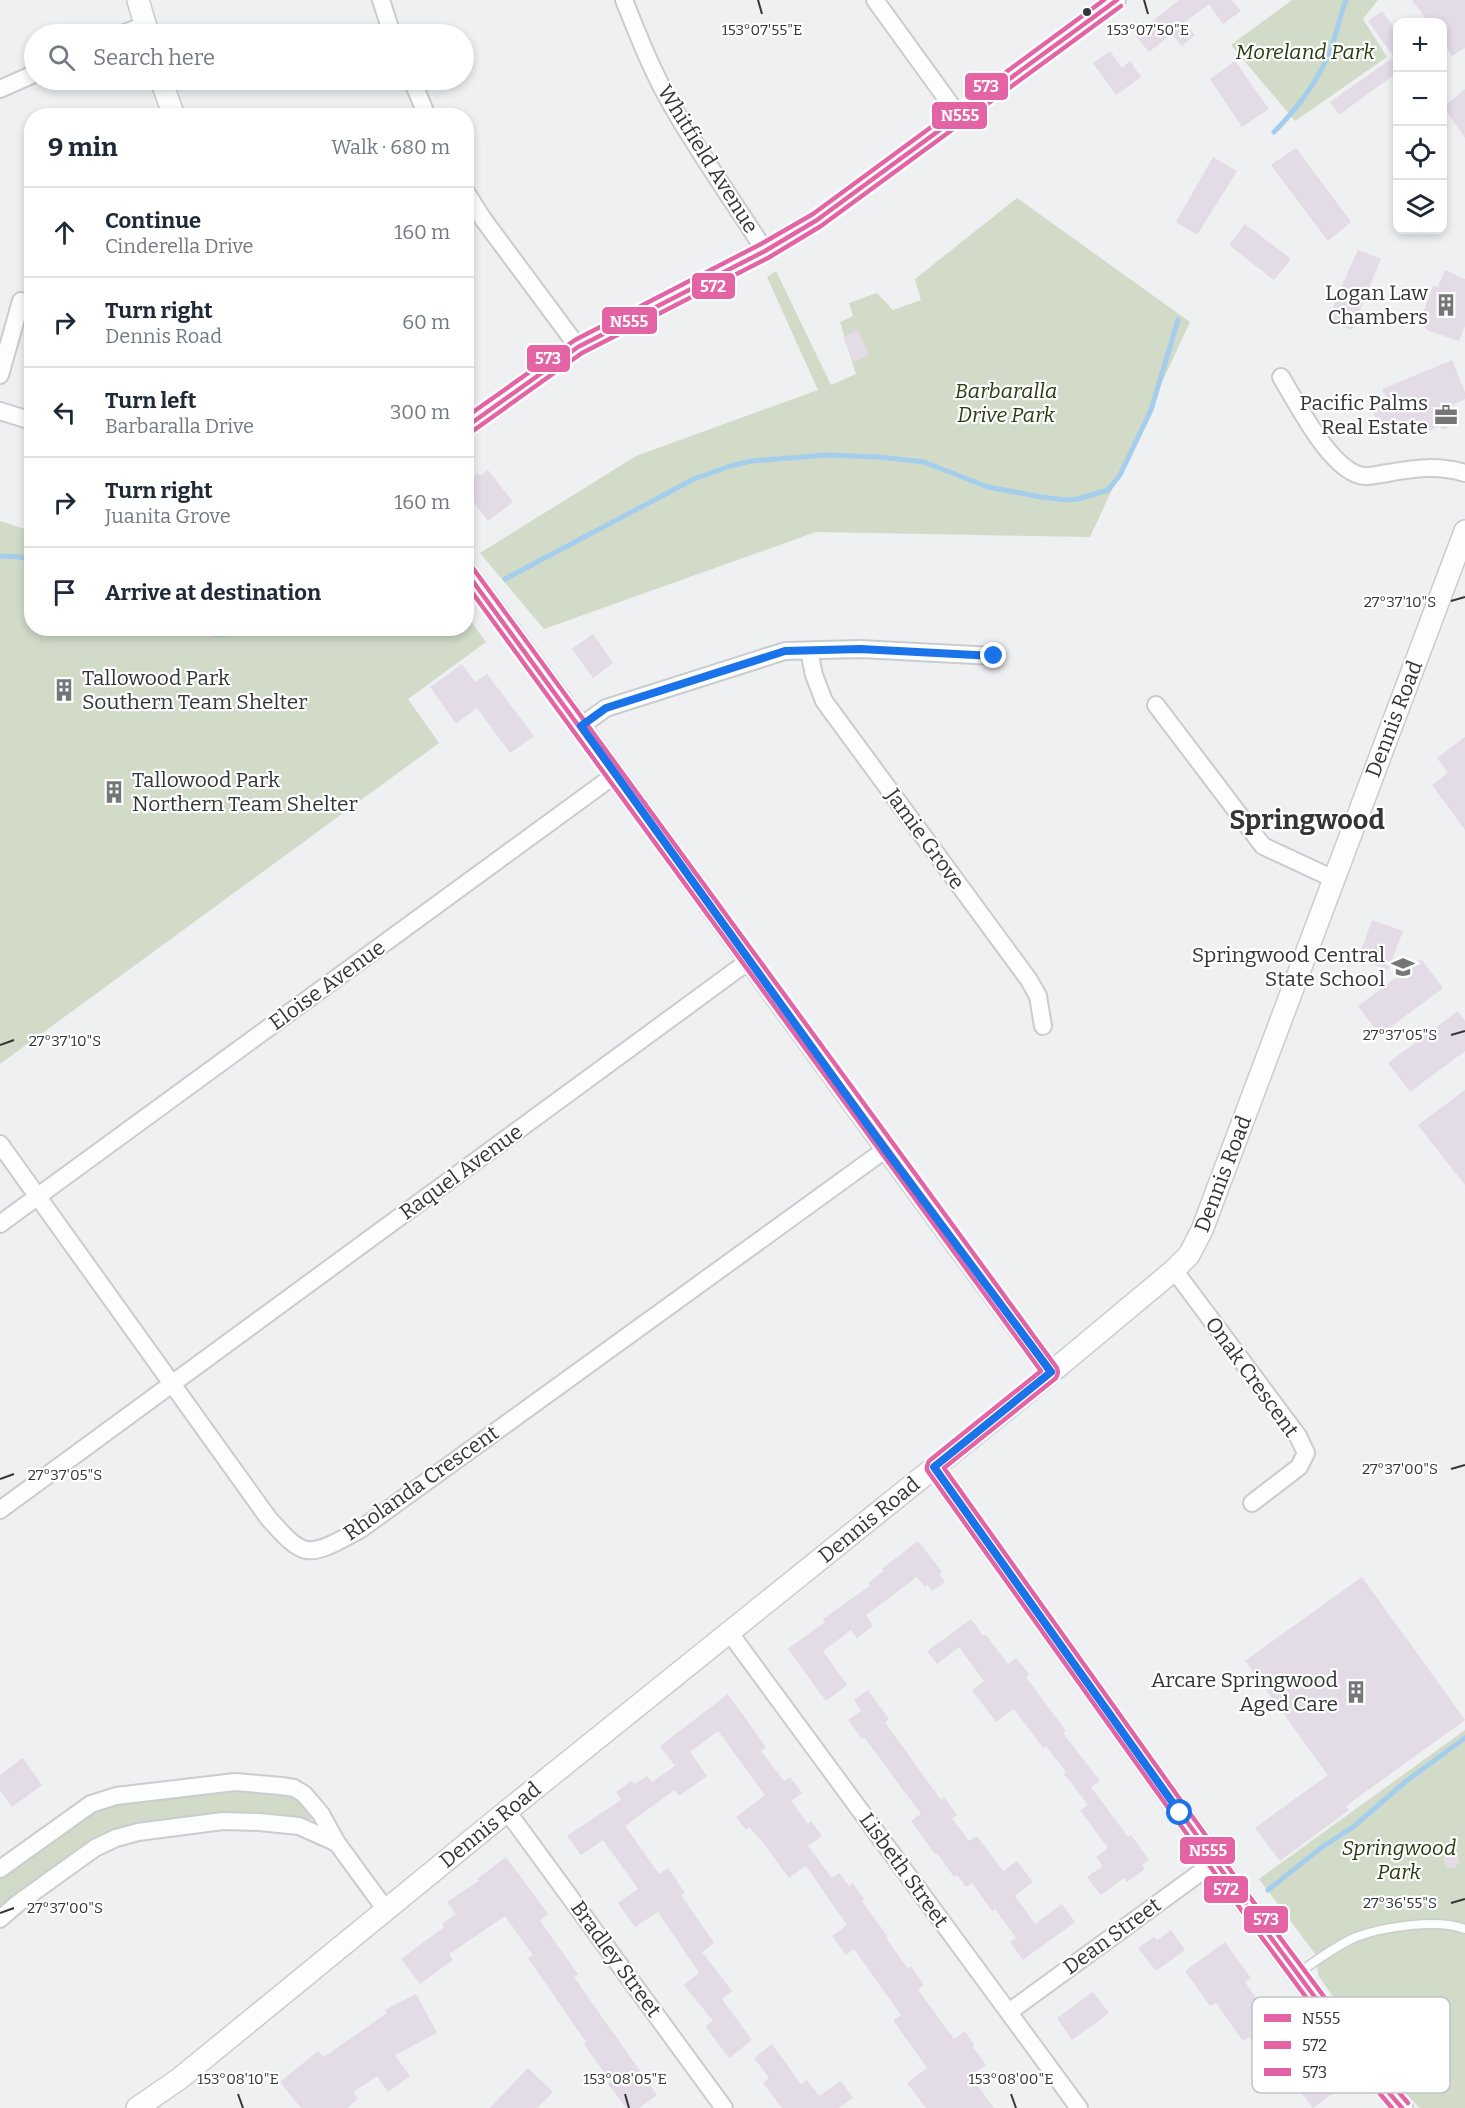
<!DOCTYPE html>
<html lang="en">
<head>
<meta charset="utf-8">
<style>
  :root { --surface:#fff; --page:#f2f2f3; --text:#1f2937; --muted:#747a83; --line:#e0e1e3 }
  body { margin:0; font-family:Bitter,serif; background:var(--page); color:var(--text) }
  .controls { position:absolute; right:18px; top:18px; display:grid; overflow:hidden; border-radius:12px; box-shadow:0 3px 9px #0003 }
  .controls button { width:54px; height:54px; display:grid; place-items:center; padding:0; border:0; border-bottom:2px solid var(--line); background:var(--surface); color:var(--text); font:30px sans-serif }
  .stop { position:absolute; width:18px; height:18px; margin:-14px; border:4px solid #1a73e8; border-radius:50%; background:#fff }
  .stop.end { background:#1a73e8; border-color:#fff; box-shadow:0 2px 6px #0008 }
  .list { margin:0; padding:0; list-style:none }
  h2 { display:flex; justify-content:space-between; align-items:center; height:78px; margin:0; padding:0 24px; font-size:26px }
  h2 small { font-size:20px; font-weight:400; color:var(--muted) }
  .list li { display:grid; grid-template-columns:39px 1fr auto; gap:18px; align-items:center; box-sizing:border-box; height:90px; padding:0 24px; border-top:2px solid var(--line) }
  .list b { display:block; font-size:22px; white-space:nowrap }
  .list p { margin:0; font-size:20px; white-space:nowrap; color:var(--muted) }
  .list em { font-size:20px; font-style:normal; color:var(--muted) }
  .icon { flex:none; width:33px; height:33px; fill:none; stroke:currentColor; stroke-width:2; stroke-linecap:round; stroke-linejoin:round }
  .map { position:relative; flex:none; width:1465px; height:2108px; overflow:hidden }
  .search { position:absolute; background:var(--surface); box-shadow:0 3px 9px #0003; left:24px; top:24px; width:450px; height:66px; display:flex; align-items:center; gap:15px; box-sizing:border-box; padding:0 21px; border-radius:33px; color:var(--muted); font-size:22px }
  .panel { position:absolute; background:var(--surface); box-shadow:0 3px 9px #0003; left:24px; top:108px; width:450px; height:528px; border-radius:24px }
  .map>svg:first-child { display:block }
  .green { fill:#d1dbc8 }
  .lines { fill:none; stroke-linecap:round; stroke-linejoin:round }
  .stream { stroke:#a5ceed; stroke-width:5 }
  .building { fill:#e3dbe6 }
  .service-casing { stroke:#cacccd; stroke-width:11 }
  .minor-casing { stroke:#cacccd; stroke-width:20 }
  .tertiary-casing { stroke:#cacccd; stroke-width:24 }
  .service { stroke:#fcfdfd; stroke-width:8 }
  .minor { stroke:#fcfdfd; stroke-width:16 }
  .tertiary { stroke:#fcfdfd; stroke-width:21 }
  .bus-1-casing { stroke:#fff; stroke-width:9 }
  .bus-2-casing { stroke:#fff; stroke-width:9 }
  .bus-3-casing { stroke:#fff; stroke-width:9 }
  .bus-1 { stroke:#e463a4; stroke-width:4.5 }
  .bus-2 { stroke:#e463a4; stroke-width:4.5 }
  .bus-3 { stroke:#e463a4; stroke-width:4.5 }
  .route { stroke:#1a73e8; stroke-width:8 }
  .ticks { fill:none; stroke:#343537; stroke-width:2 }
  .bus-dot { fill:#343537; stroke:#fff; stroke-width:2 }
  .labels { text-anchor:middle; stroke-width:4.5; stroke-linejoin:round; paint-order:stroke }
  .park-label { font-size:21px; font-style:italic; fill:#2b3c10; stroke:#fff }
  .street-label { font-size:21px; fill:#343537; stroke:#fff }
  .poi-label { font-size:21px; fill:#343537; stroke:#fff; text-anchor:end }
  .district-label { font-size:27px; font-weight:bold; fill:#343537; stroke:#fff }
  .key { fill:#fff; stroke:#c2c2c3; stroke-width:1.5 }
  .key-label { font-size:16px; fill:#343537 }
  .ticks-label { font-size:15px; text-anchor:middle; fill:#343537; stroke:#fff; stroke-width:4.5; stroke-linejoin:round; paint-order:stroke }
  .line-badge { stroke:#fff; stroke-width:2 }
  .badge-label { font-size:16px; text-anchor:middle; font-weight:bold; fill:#fff }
</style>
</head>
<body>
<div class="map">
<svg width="1465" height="2108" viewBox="0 0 1465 2108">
  <rect width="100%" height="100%" fill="#eef0f2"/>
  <!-- green -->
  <g class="green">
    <path d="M1292,0H1378L1363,19L1387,57L1295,121L1231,45Z"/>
    <path d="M1017,198L1190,322L1090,537L816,532L544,629L480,553L636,456L818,390L767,277L776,271L831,385L856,374L840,322L853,316L849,303L877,293L893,310L921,300L915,279Z"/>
    <path d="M0,521L31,531L32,628H466L467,616L486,642L408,699L439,743L0,1064Z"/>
    <path d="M1465,1730V2108H1420L1403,2091L1372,2053L1318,1975L1316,1955L1259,1879Z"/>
    <path d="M230,1789L288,1794L301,1801L314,1817L310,1820L278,1818L125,1828L0,1911V1877L79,1819L119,1803Z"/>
  </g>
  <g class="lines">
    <!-- stream -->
    <g class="stream">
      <path d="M1274,132C1297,109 1315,85 1329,54C1336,37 1339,18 1346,0"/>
      <path d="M0,556L21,557L32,561"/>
      <path d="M505,579L694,479L730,466L752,461L826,455L879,457L924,462L988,487L1041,497L1066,500L1078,499L1108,490L1120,475L1151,410L1178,320"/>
      <path d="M188,628L218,635L260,628"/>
      <path d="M377,628H393"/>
      <path d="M1268,1890L1322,1847L1353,1827L1405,1782L1465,1738"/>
    </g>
  </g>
  <!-- building -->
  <g class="building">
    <path d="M1179,0H1232L1241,11L1223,24L1209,4L1185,22L1195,35L1182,46L1172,34L1149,52L1135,35Z"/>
    <path d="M1412,0H1465V48L1452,56L1443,42V22H1428Z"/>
    <path d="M1382,11L1398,33V72L1339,115L1330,102L1394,57L1368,21Z"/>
    <path d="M1110,51L1122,68L1130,61L1141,77L1116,95L1093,63Z"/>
    <path d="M1235,61L1269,109L1242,127L1210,79Z"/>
    <path d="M1465,89V138L1443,107Z"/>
    <path d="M1296,148L1351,222L1328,241L1271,165Z"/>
    <path d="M1213,157L1237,171L1197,235L1176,222Z"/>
    <path d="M1245,224L1291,259L1274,280L1229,245Z"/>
    <path d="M1358,250L1381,259L1352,330L1328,321L1342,285Z"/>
    <path d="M1445,270L1465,279V326L1459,341L1429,331L1419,323L1433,286L1438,287Z"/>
    <path d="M858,330L869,355L854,362L843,337Z"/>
    <path d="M1452,360L1465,392V399L1452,405L1459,422L1442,430L1440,426L1423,433L1422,429L1404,436L1402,430L1383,437L1372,409L1388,402L1382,389Z"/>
    <path d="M488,470L513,502L488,521L474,503L466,508V481L478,473L480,476Z"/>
    <path d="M593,634L613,663L593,678L572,649Z"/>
    <path d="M462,664L475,682L487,674L534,736L510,753L477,708L456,724L430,687Z"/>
    <path d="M1465,737V830L1432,785L1448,773L1437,758Z"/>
    <path d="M1372,920L1403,931L1388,970L1358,959Z"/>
    <path d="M1421,959L1443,988L1380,1035L1358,1006Z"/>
    <path d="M1458,1011L1465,1021V1051L1410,1092L1388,1063Z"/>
    <path d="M1465,1090V1185L1418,1125Z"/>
    <path d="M918,1541L942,1572L939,1574L945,1582L932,1591L928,1585L925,1587L917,1577L866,1615L873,1626L857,1638L851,1630L823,1651L847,1685L826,1701L788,1649L825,1622L823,1619L870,1586L868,1583L884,1571L882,1569Z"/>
    <path d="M1362,1577L1465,1720L1346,1806L1349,1810L1280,1861L1255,1828L1328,1775L1245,1661Z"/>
    <path d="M971,1619L983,1636L986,1635L1008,1664L1016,1658L1029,1674L1026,1677L1066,1731L1063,1733L1100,1781L1091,1787L1128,1837L1131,1835L1149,1860L1142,1865L1145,1869L1127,1882L1124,1878L1101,1895L1087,1877L1103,1866L1096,1857L1108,1848L1080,1810L1088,1805L1064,1774L1066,1772L1046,1746L1043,1748L1014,1709L996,1722L972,1690L984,1681L959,1647L937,1664L927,1651Z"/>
    <path d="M868,1690L889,1719L885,1722L941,1800L944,1797L957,1815L952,1818L969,1841L977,1836L1003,1871L1017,1861L1033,1882L1015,1896L1035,1924L1062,1904L1075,1922L1023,1960L1010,1942L1016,1938L995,1909L992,1911L972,1883L966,1887L957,1875L954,1877L937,1853L935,1854L911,1821L921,1814L864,1737L862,1739L848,1720L861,1711L854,1700Z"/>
    <path d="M728,1694L766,1747L761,1751L784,1781L790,1777L802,1793L791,1801L808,1824L811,1821L822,1836L808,1846L832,1878L839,1873L849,1886L853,1883L864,1899L862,1901L888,1937L886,1938L908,1969L911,1966L924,1985L918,1990L954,2039L965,2031L974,2045L973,2047L986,2065L971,2076L994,2108H926L907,2083L927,2068L893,2020L901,2015L854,1949L846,1955L832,1936L847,1925L806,1866L789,1878L760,1838L759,1839L749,1827L746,1830L736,1817L765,1795L718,1731L690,1752L707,1776L679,1796L675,1790L625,1826L659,1874L668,1868L685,1893L681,1895L714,1943L702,1952L732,1991L722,1999L752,2040L729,2058L705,2026L713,2021L684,1985L699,1973L658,1912L635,1927L618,1903L638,1889L603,1840L581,1855L567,1836L621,1800L616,1792L631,1781L635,1784L647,1776L652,1782L675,1766L660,1746Z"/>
    <path d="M23,1758L42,1785L12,1807L0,1790V1775Z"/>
    <path d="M1449,1853L1457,1855L1460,1862L1454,1869L1446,1867L1443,1859Z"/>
    <path d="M506,1857L548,1914L540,1921L578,1974L574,1977L657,2095L639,2108H626L608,2084L611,2082L584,2044L586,2042L528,1958L533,1955L505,1916L449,1954L453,1960L420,1984L401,1959L444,1927L442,1924L456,1914L447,1902L479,1881L477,1879Z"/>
    <path d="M1171,1930L1185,1950L1156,1971L1138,1948L1154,1937L1157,1940Z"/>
    <path d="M1225,1942L1251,1978L1245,1982L1262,2007L1257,2011L1275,2037L1281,2033L1290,2044L1286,2047L1303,2070L1308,2067L1318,2081L1323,2078L1334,2093L1313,2108L1283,2069L1276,2074L1249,2037L1243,2041L1216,2003L1210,2006L1185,1971Z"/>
    <path d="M1093,1992L1109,2013L1072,2040L1057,2018Z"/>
    <path d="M416,1994L437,2033L395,2055L410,2076L388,2092L377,2076L353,2092L358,2099L347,2108H301L280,2082L318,2051L324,2057L387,2013L385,2010Z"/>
    <path d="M772,2044L801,2084L807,2080L819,2096L841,2081L853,2098L838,2108H782L763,2083L769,2078L754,2058Z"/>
    <path d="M528,2068L553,2092L537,2108H490Z"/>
  </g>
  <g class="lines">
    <!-- service casing -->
    <g class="service-casing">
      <path id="service" d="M1297,1974C1316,1961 1335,1946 1356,1937C1383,1927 1438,1918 1465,1929"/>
    </g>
    <!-- minor casing -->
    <g class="minor-casing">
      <g id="minor">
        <path d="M381,0L392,34"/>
        <path d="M624,0C638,35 652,71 671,104C700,155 734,202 765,251"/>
        <path d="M875,0L959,116"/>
        <path d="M122,34L145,25"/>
        <path d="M412,80L427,116"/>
        <path d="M0,89L34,74"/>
        <path d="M466,192L483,219L578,347"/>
        <path d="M0,375L21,301"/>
        <path d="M1281,377C1297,403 1332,474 1365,476C1372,476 1380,474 1388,473C1415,468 1438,465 1465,473"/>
        <path d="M0,411L32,421"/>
        <path d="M466,427L578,347L765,251L817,220L1117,0"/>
        <path d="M809,651L814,675L824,701L1029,980L1038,996L1043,1026"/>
        <path d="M1156,705L1263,846L1334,879"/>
        <path d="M581,726L606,708L785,651L860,649L994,656"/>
        <path d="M0,1144L269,1519C279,1529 291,1546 306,1550C322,1553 347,1536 361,1529L886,1149"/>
        <path d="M0,1224L616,774"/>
        <path d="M1174,1270L1298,1436L1306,1453L1299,1467L1252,1503"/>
        <path d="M0,1510L750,960"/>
        <path d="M729,1632L1079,2108"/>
        <path d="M507,1811L724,2108"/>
        <path d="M0,1869L91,1804L116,1796L235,1782L281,1786L294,1788L304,1794L321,1814L337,1843L386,1910"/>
        <path d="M0,1919L17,1904L95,1848L116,1838L138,1832L223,1821L259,1822L299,1826L337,1843"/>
        <path d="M1009,2012L1216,1861"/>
      </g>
    </g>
    <!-- tertiary casing -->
    <g class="tertiary-casing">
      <g id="tertiary">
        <path d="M138,0L148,34"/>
        <path d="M161,80L174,116"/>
        <path d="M466,571C662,837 853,1107 1051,1372"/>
        <path d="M934,1467L1240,1896L1366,2066L1402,2108"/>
        <path d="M137,2108L179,2079L507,1811L1023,1396L1174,1270L1189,1255L1202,1230L1465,531"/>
      </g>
    </g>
    <!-- service -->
    <use href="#service" class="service"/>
    <!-- minor -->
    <use href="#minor" class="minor"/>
    <!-- tertiary -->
    <use href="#tertiary" class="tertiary"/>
    <!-- bus-1 casing -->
    <g class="bus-1-casing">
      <g id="bus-1">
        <path d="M466,427L578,347L765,251L817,220L1117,0"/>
        <path d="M466,572L1051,1372L934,1467L1240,1896L1366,2066L1402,2108"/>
      </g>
    </g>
    <!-- bus-2 casing -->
    <g class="bus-2-casing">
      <g id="bus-2">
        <path d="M470,433L582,353L768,258L821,226L1121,6"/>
        <path d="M466,584L1041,1371L929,1461L927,1466V1470L1234,1900L1360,2070L1392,2108"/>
      </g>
    </g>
    <!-- bus-3 casing -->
    <g class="bus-3-casing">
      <g id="bus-3">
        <path d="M466,417L575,340L761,244L813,214L1104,0"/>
        <path d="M472,567L1057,1368L1058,1373L1056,1378L944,1468L1246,1892L1372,2061L1408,2103"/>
      </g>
    </g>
    <!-- bus-1 -->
    <use href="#bus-1" class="bus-1"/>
    <!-- bus-2 -->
    <use href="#bus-2" class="bus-2"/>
    <!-- bus-3 -->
    <use href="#bus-3" class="bus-3"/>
  </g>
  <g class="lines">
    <!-- route -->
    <path class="route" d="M994,656L860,649L785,651L606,708L581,726L885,1149L1051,1372L934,1467L1180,1813"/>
  </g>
  <!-- ticks -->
  <path class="ticks" d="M758,0L762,14M1144,0L1148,14M1451,601L1465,597M1451,1035L1465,1031M0,1045L14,1040M1451,1469L1465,1465M0,1479L14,1474M1451,1903L1465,1899M0,1913L14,1908M238,2094L243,2108M625,2094L629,2108M1011,2094L1016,2108"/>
  <!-- icons -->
  <defs>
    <g id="building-bare" transform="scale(1.8)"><path d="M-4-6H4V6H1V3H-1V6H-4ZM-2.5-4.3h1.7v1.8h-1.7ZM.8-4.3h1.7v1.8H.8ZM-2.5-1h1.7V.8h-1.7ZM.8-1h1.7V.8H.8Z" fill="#757678" stroke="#fff" stroke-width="2.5" paint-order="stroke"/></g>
    <g id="office-bare" transform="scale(1.8)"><path d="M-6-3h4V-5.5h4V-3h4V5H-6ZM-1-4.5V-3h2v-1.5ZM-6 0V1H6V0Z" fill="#757678" stroke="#fff" stroke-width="2.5" paint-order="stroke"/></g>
    <g id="school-bare" transform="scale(1.8)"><path d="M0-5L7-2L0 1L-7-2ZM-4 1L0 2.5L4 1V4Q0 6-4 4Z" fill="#757678" stroke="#fff" stroke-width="2.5" paint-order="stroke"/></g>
  </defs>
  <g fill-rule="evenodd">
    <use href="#building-bare" x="1446" y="305"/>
    <use href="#office-bare" x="1446" y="415"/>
    <use href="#building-bare" x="64" y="690"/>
    <use href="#building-bare" x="114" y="792"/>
    <use href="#school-bare" x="1403" y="967"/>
    <use href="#building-bare" x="1356" y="1692"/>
  </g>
  <!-- markers -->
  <circle class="bus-dot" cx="1087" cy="12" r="5"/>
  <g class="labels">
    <!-- park labels -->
    <g class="park-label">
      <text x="1305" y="59">Moreland Park</text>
      <text x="1006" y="398">Barbaralla<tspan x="1006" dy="24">Drive Park</tspan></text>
      <text x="1399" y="1855">Springwood<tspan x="1399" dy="24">Park</tspan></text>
    </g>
    <!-- street labels -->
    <g class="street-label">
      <text transform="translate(708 159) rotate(58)" y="7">Whitfield Avenue</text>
      <text transform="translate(1394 719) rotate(-69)" y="7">Dennis Road</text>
      <text transform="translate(925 839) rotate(54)" y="7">Jamie Grove</text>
      <text transform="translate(327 985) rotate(-36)" y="7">Eloise Avenue</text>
      <text transform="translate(461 1172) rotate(-36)" y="7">Raquel Avenue</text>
      <text transform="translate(1223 1174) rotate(-69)" y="7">Dennis Road</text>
      <text transform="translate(1252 1377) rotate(54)" y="7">Onak Crescent</text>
      <text transform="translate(421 1483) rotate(-35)" y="7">Rholanda Crescent</text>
      <text transform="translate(869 1520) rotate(-39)" y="7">Dennis Road</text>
      <text transform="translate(490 1825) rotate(-39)" y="7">Dennis Road</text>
      <text transform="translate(904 1870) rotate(54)" y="7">Lisbeth Street</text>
      <text transform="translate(1112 1936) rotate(-36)" y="7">Dean Street</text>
      <text transform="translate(616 1959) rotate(54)" y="7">Bradley Street</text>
    </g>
    <!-- poi labels -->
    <g class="poi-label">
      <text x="1428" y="300">Logan Law<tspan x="1428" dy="24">Chambers</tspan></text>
      <text x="1428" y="410">Pacific Palms<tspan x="1428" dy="24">Real Estate</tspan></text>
      <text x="82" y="685" text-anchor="start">Tallowood Park<tspan x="82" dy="24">Southern Team Shelter</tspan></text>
      <text x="132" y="787" text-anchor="start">Tallowood Park<tspan x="132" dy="24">Northern Team Shelter</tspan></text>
      <text x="1385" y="962">Springwood Central<tspan x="1385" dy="24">State School</tspan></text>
      <text x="1338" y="1687">Arcare Springwood<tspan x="1338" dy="24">Aged Care</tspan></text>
    </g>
    <!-- district labels -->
    <g class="district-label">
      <text x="1307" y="829">Springwood</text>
    </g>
  </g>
  <!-- legend -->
  <rect x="1252" y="1997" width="198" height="96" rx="9" class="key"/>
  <rect x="1264" y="2014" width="27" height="8" fill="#e463a4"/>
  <rect x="1264" y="2041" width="27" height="8" fill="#e463a4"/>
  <rect x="1264" y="2068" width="27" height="8" fill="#e463a4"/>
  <g class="key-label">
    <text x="1302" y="2024">N555</text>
    <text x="1302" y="2051">572</text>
    <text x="1302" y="2078">573</text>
  </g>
  <g class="ticks-label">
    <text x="762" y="35">153°07'55"E</text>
    <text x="1148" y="35">153°07'50"E</text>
    <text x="1400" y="607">27°37'10"S</text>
    <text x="1400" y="1040">27°37'05"S</text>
    <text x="65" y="1046">27°37'10"S</text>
    <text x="1400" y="1474">27°37'00"S</text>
    <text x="65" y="1480">27°37'05"S</text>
    <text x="1400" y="1908">27°36'55"S</text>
    <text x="65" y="1913">27°37'00"S</text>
    <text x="238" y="2084">153°08'10"E</text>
    <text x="625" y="2084">153°08'05"E</text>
    <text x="1011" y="2084">153°08'00"E</text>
  </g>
  <g class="line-badge">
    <rect x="964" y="72" width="45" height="29" rx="6" fill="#e463a4"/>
    <rect x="931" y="101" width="57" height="29" rx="6" fill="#e463a4"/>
    <rect x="691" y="272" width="45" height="28" rx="6" fill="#e463a4"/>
    <rect x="601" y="306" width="57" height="29" rx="6" fill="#e463a4"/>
    <rect x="526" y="344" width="45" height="29" rx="6" fill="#e463a4"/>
    <rect x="1179" y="1836" width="57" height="29" rx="6" fill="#e463a4"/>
    <rect x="1203" y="1875" width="46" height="29" rx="6" fill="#e463a4"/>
    <rect x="1243" y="1905" width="46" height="29" rx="6" fill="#e463a4"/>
  </g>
  <g class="badge-label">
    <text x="986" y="92">573</text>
    <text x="960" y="121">N555</text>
    <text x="713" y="292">572</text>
    <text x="629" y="327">N555</text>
    <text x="548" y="364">573</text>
    <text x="1208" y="1856">N555</text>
    <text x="1226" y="1895">572</text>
    <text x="1266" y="1925">573</text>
  </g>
</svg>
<div class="controls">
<button>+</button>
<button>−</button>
<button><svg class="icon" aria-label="locate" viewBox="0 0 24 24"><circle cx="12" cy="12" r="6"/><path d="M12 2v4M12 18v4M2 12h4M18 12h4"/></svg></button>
<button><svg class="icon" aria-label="layers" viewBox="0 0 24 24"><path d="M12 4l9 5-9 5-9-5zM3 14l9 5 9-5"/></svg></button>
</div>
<div class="stop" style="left:1180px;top:1813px"></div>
<div class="stop end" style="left:994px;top:656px"></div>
<div class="search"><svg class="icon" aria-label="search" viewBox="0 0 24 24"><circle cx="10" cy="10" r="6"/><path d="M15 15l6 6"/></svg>Search here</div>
<section class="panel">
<h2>9 min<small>Walk · 680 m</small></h2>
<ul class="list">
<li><svg class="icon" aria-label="ahead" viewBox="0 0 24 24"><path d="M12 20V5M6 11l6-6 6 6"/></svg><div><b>Continue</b><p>Cinderella Drive</p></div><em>160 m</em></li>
<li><svg class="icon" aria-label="right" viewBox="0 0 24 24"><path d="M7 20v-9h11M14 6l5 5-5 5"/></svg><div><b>Turn right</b><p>Dennis Road</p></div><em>60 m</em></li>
<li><svg class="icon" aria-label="left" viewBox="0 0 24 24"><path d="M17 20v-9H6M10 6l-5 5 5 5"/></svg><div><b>Turn left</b><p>Barbaralla Drive</p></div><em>300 m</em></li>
<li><svg class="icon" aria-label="right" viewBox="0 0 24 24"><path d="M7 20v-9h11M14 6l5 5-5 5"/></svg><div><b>Turn right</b><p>Juanita Grove</p></div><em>160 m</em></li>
<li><svg class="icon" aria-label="arrive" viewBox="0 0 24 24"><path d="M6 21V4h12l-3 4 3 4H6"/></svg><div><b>Arrive at destination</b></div></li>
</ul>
</section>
</div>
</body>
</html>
